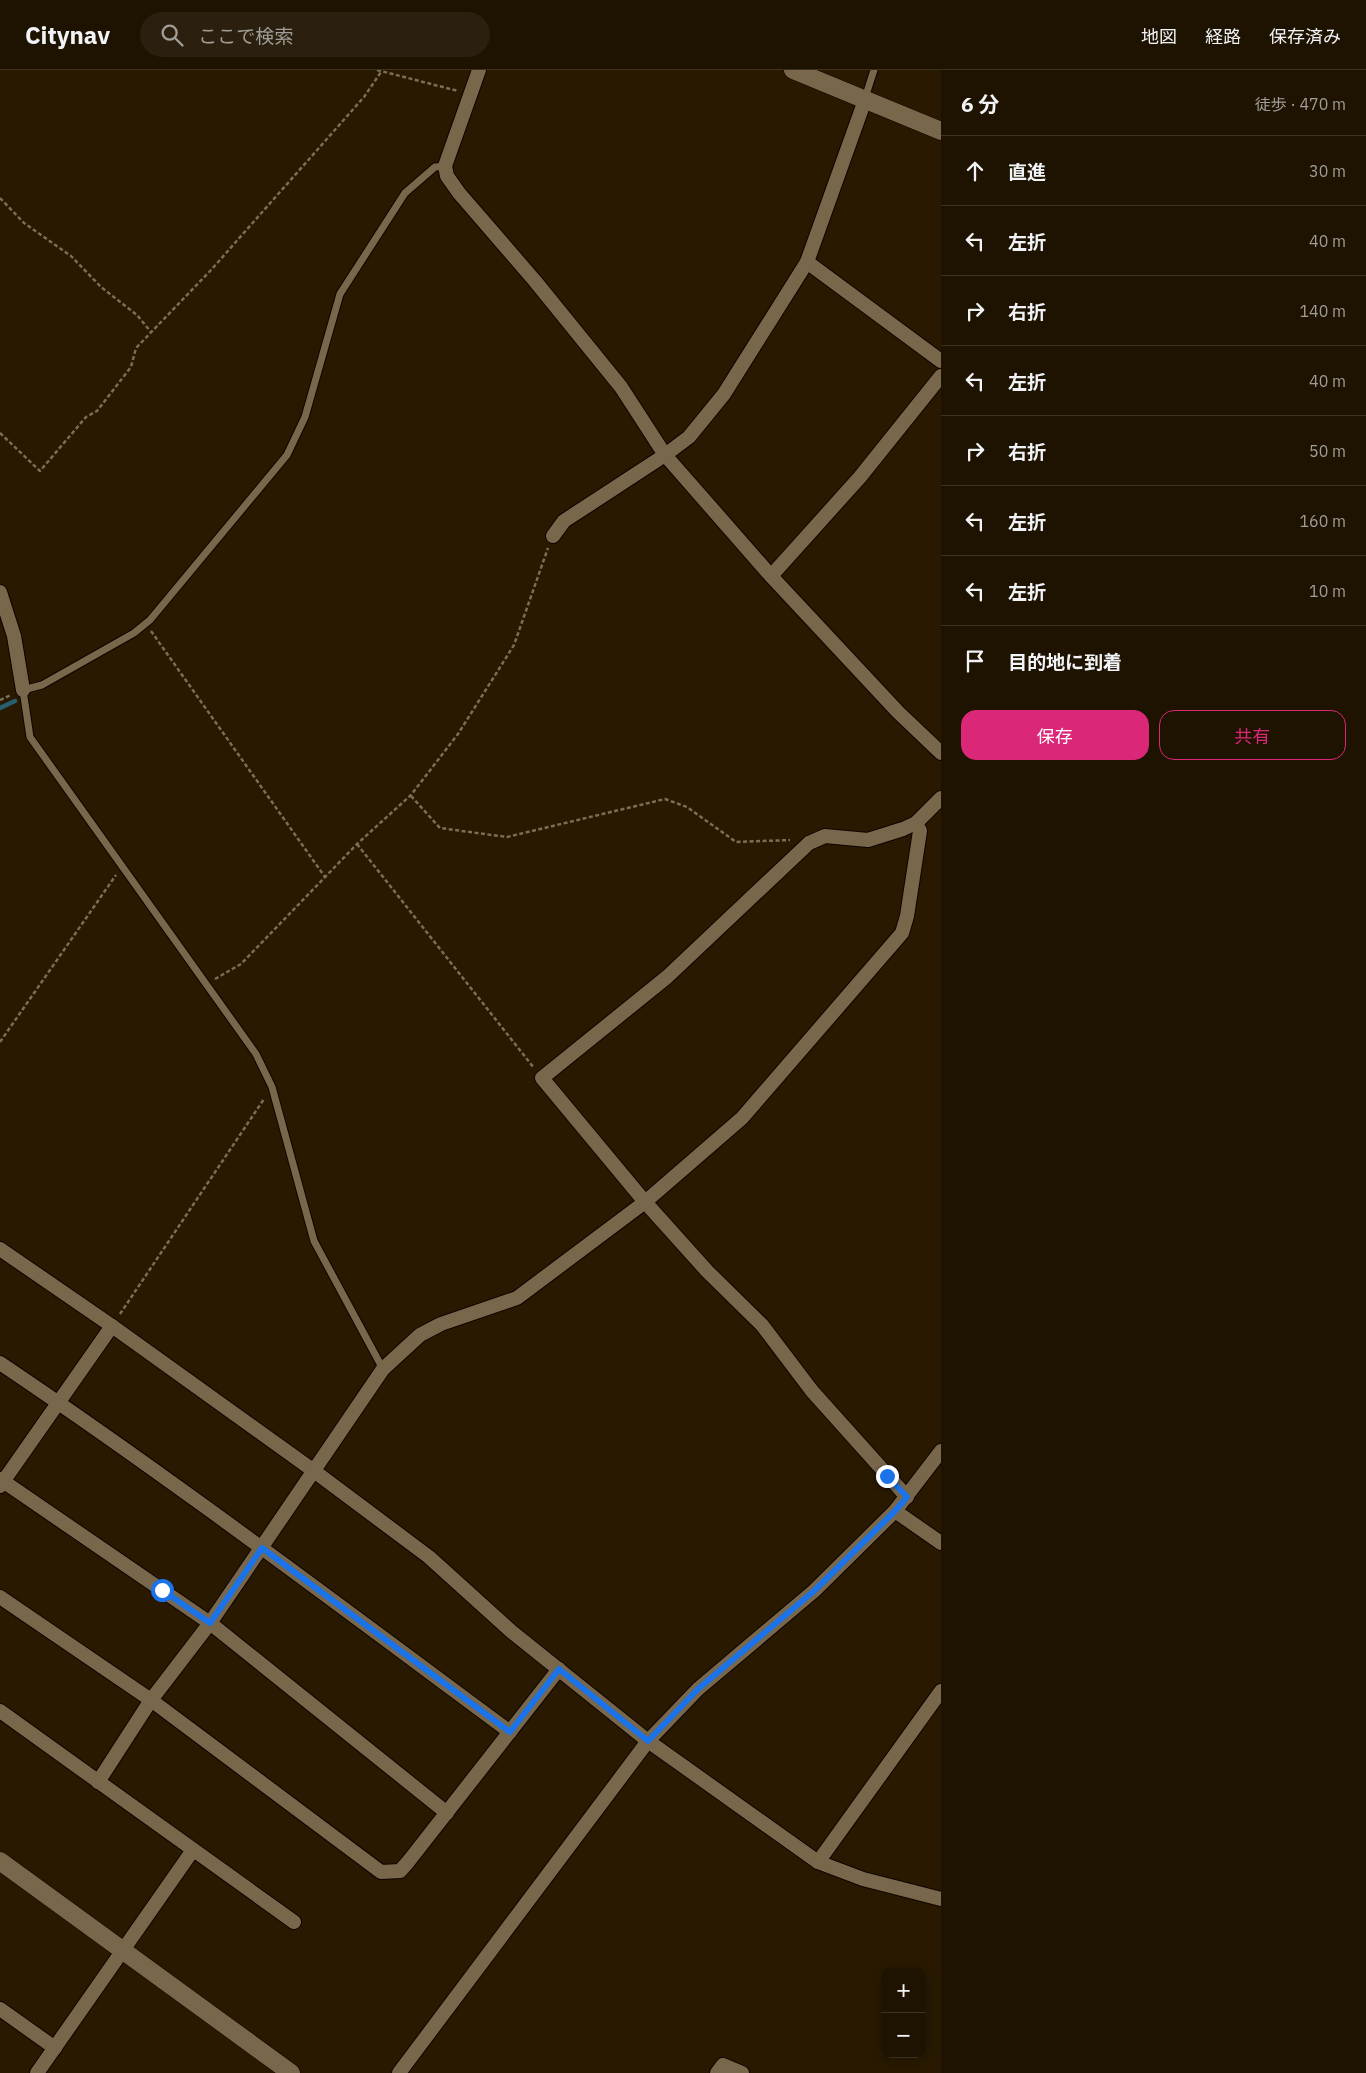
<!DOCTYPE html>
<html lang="ja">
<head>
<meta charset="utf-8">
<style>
  :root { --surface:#1e1300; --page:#2b200f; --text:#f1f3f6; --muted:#a19e99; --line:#3c3222; --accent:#db2777 }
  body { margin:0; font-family:"IBM Plex Sans","Noto Sans JP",sans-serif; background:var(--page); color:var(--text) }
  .controls { position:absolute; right:15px; bottom:15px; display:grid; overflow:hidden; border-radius:10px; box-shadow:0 2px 12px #0003 }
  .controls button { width:45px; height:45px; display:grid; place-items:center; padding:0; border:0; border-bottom:1px solid var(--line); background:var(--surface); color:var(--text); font:25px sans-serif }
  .stop { position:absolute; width:15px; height:15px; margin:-11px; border:4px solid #1a73e8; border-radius:50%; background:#fff }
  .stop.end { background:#1a73e8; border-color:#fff; box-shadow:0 1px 5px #0008 }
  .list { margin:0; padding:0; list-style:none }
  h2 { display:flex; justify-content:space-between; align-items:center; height:65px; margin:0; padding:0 20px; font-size:21px }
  h2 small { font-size:16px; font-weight:400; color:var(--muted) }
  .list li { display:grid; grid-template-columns:32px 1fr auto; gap:15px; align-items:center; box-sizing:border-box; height:70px; padding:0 20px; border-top:1px solid var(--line) }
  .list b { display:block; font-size:19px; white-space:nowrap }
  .list em { font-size:16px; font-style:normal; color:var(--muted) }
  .actions { display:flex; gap:10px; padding:15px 20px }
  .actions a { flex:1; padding:11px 0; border:1px solid var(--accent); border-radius:15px; text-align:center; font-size:18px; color:var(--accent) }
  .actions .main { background:var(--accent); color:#fff }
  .icon { flex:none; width:28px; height:28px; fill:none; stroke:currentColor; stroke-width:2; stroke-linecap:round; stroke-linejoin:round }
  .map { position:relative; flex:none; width:941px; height:2003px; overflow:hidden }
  header { display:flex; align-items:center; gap:30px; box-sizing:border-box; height:70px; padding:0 25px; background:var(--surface); border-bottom:1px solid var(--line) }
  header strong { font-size:24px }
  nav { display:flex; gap:28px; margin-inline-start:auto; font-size:18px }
  .search { width:350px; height:45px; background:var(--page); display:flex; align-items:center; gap:12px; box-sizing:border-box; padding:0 18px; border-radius:28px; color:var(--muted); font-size:19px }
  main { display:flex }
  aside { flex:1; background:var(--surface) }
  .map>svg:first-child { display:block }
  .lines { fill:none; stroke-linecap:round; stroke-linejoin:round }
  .stream { stroke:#26606e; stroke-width:4.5 }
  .service-casing { stroke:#100400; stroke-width:9 }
  .minor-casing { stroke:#100400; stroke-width:16 }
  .tertiary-casing { stroke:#100400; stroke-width:19 }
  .path { stroke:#7b6e59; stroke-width:2.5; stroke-dasharray:4 2.5; stroke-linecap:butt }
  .service { stroke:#79674b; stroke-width:7 }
  .minor { stroke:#79674b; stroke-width:14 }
  .tertiary { stroke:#79674b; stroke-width:18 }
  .route { stroke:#1a73e8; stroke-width:6 }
</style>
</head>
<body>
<header>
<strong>Citynav</strong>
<div class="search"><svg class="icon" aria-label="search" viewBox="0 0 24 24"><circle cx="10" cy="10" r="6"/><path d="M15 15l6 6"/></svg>ここで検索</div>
<nav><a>地図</a><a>経路</a><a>保存済み</a></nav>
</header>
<main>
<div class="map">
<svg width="941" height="2003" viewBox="0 0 941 2003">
  <rect width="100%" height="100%" fill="#281900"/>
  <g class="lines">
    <!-- stream -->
    <path class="stream" d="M0,638L15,631"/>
    <!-- service casing -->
    <g class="service-casing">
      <g id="service">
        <path d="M865,28L874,0"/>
        <path d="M383,1299L314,1171L272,1017L256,984L30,667L23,620L42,615L134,563L150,550L287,385L305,347L340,224L405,123L435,97L445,96"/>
      </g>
    </g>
    <!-- minor casing -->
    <g class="minor-casing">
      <g id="minor">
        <path d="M479,0L445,96L447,106L459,123L535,211L621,317L665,385L771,506L898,642L941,683"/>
        <path d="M807,192L941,291"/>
        <path d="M553,466L564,451L665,385L689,367L724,324L807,192L865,30"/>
        <path d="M771,506L860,407L941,306"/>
        <path d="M0,522L14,566L23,620"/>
        <path d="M0,1179L112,1256L314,1401L429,1487L512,1562L648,1671L818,1792L863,1809L941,1829"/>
        <path d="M0,1293C174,1410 341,1537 510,1662"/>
        <path d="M0,1409L210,1553L447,1743"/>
        <path d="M0,1416L112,1256"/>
        <path d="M907,1427L812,1321L762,1255L707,1201L645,1132L542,1008L667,907L809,773L825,766L868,770L903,759L916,753L941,728"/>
        <path d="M895,1441L941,1473"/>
        <path d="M0,1527L151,1630L381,1802L400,1801L408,1792L559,1599"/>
        <path d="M0,1641L294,1852"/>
        <path d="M98,1712L151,1630L210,1553L383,1299L420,1265L441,1254L517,1228L645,1132L742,1048L902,863L907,846L920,761L916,753"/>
        <path d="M818,1792L941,1621"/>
        <path d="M0,1939L55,1978"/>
        <path d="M37,2003L193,1780"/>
        <path d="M399,2003L648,1671L698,1619L814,1521L895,1441L941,1381"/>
        <path d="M717,2003L723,1995L742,2003"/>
      </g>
    </g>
    <!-- tertiary casing -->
    <g class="tertiary-casing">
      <g id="tertiary">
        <path d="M793,0L941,61"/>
        <path d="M0,1791L291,2003"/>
      </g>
    </g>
    <!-- path -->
    <g class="path">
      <path d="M377,0L458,21"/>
      <path d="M0,128L24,153L71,186L101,217L137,245L151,262"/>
      <path d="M0,363L40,401L86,347L97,341L131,297L136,278L211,200L364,27L381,2"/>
      <path d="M151,561L325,807"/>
      <path d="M0,630L11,625"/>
      <path d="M411,726L440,758L507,767L665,729L687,737L736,772L790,770"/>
      <path d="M357,774L534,998"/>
      <path d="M215,909L241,894L357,774L411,725L458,664L514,575L548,478"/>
      <path d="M0,972L116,805"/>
      <path d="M120,1244L264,1029"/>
    </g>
    <!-- service -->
    <use href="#service" class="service"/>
    <!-- minor -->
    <use href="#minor" class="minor"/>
    <!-- tertiary -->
    <use href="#tertiary" class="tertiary"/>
  </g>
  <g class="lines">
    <!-- route -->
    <path class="route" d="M162,1520L210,1553L262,1478L510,1662L559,1599L648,1671L698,1619L814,1521L895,1441L907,1427L887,1406"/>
  </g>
</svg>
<div class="controls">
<button>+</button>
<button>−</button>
</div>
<div class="stop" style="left:162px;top:1520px"></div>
<div class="stop end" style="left:887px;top:1406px"></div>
</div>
<aside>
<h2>6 分<small>徒歩 · 470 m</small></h2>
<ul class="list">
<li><svg class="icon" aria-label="ahead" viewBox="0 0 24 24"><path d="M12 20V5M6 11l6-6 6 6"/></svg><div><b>直進</b></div><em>30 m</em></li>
<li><svg class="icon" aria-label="left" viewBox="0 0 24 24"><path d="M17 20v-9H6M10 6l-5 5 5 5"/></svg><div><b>左折</b></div><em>40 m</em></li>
<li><svg class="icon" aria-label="right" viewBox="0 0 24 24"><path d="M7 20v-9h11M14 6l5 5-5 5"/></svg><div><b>右折</b></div><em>140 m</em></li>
<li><svg class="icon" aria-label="left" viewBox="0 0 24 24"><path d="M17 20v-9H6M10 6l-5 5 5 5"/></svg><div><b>左折</b></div><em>40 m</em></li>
<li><svg class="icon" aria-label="right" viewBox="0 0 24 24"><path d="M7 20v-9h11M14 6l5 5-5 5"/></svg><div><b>右折</b></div><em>50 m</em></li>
<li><svg class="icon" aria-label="left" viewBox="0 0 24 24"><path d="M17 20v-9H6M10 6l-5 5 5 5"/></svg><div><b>左折</b></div><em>160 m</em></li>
<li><svg class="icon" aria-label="left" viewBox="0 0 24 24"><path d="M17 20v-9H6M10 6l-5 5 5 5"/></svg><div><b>左折</b></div><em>10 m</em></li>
<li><svg class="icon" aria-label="arrive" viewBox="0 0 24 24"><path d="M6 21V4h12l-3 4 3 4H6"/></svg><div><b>目的地に到着</b></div></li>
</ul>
<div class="actions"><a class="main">保存</a><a>共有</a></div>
</aside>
</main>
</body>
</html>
